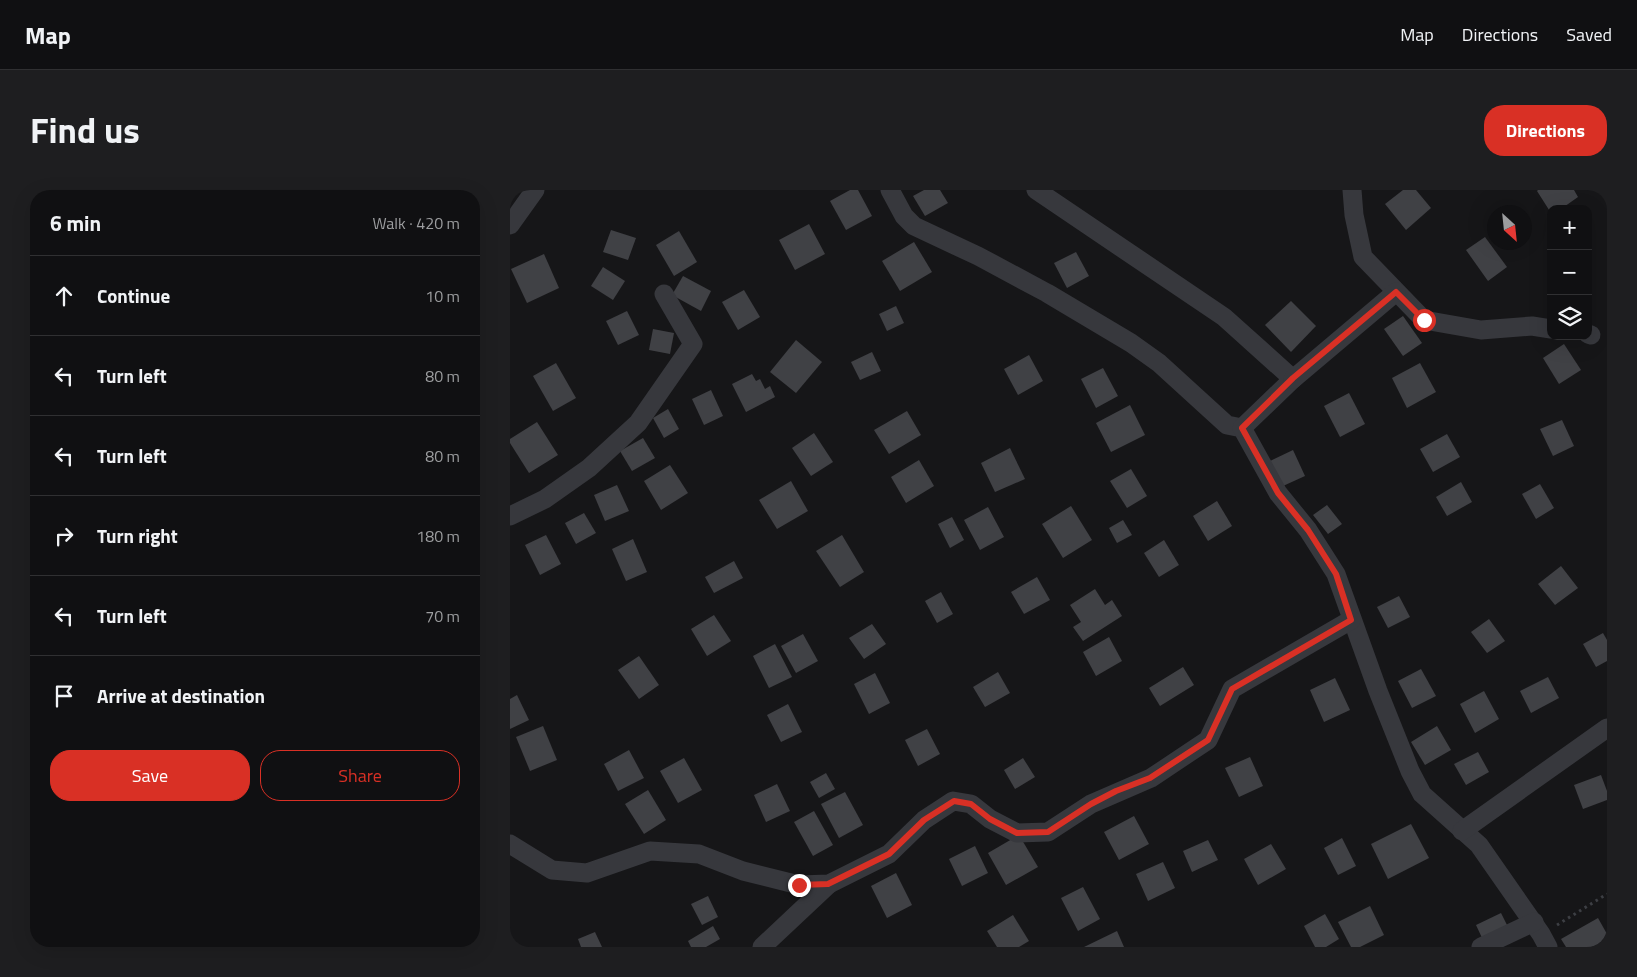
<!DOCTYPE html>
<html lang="en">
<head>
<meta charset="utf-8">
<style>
  :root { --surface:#101012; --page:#1e1e20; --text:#f1f3f6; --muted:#9c9d9f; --line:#303032; --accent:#d93025 }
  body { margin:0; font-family:"Titillium Web",sans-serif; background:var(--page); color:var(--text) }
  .controls { position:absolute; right:15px; top:15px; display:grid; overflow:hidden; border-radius:10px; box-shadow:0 5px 20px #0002 }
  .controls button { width:45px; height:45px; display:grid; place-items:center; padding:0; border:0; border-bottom:1px solid var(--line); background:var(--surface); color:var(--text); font:25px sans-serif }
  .compass { position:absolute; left:977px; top:15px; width:45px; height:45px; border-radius:50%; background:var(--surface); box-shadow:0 5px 20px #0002; rotate:153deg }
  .stop { position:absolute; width:15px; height:15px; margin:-11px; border:4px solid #d93025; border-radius:50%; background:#fff }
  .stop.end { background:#d93025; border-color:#fff; box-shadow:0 1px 5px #0008 }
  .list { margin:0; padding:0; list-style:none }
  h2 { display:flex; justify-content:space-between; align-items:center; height:65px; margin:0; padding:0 20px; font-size:21px }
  h2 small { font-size:16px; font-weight:400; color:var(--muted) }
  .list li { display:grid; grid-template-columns:32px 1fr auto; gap:15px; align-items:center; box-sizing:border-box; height:80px; padding:0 20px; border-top:1px solid var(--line) }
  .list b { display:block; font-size:19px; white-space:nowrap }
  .list em { font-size:16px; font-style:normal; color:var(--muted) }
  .actions { display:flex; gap:10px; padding:15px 20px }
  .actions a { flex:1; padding:11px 0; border:1px solid var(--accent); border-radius:20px; text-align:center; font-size:18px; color:var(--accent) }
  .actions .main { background:var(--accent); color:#fff }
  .icon { flex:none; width:28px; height:28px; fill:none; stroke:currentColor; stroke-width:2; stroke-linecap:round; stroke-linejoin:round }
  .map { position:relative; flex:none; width:1097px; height:757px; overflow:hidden; border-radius:20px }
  header { display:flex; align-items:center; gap:30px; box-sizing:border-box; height:70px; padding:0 25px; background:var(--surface); border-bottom:1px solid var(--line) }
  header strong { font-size:24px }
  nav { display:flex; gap:28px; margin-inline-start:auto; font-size:18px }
  .intro { display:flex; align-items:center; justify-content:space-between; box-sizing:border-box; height:120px; padding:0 30px }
  h1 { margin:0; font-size:35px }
  .button { padding:12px 22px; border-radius:20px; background:var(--accent); color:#fff; font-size:18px; font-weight:700 }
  main { display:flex; gap:30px; padding:0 30px }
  aside { flex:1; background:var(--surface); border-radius:20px; box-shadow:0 5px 20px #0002 }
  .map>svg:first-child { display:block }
  .building { fill:#404145 }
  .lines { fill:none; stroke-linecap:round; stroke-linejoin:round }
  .path { stroke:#3d3f44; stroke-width:3; stroke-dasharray:2.5 4; stroke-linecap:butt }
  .minor { stroke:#37383d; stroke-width:19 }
  .route { stroke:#d93025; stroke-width:6 }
</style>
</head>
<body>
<header>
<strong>Map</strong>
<nav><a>Map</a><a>Directions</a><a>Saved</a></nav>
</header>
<div class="intro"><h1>Find us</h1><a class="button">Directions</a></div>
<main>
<aside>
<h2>6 min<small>Walk · 420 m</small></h2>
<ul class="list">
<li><svg class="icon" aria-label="ahead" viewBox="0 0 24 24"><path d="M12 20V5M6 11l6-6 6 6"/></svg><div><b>Continue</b></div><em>10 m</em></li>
<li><svg class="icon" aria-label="left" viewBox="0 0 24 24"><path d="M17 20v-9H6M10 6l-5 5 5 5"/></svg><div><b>Turn left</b></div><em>80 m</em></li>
<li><svg class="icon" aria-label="left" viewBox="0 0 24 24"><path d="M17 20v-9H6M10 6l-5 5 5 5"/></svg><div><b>Turn left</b></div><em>80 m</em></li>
<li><svg class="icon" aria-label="right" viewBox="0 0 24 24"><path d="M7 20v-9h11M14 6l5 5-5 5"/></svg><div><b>Turn right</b></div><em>180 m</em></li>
<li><svg class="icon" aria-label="left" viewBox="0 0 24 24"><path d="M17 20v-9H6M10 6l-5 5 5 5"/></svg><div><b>Turn left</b></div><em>70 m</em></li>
<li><svg class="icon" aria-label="arrive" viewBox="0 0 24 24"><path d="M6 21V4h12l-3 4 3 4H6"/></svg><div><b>Arrive at destination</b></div></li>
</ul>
<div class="actions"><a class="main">Save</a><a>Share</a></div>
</aside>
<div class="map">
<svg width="1097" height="757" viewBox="0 0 1097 757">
  <rect width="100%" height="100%" fill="#161618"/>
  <!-- building -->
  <g class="building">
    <path d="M340,0H348L362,26L336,40L320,11Z"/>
    <path d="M414,0H430L438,13L415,26L403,6Z"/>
    <path d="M893,0H906L921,18L896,40L875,14Z"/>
    <path d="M1028,0H1064L1068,7L1051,19H1041V23L1027,1Z"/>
    <path d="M299,34L315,64L285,80L269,50Z"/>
    <path d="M101,40L126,48L118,70L93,62Z"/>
    <path d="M169,41L187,72L164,86L146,55Z"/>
    <path d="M975,47L997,77L978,91L956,60Z"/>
    <path d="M404,52L422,82L390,101L372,71Z"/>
    <path d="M566,62L579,86L557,98L544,73Z"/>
    <path d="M34,64L49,98L17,113L1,79Z"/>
    <path d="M93,77L115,91L103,110L81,96Z"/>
    <path d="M173,86L201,101L191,121L162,105Z"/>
    <path d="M234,100L250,127L228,140L212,112Z"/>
    <path d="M781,111L806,136L781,162L755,135Z"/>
    <path d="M386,116L394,133L377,141L369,124Z"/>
    <path d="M117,121L129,145L108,155L96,131Z"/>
    <path d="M893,126L912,153L893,166L874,139Z"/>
    <path d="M143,139L164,143L160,164L139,160Z"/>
    <path d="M286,150L312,172L286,203L260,182Z"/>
    <path d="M1054,154L1071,180L1049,194L1033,168Z"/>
    <path d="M362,162L371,181L350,190L341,172Z"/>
    <path d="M519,165L533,191L508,205L494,179Z"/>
    <path d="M46,173L66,208L43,221L23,186Z"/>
    <path d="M910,173L926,202L897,218L882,188Z"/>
    <path d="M593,178L608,206L586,218L571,189Z"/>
    <path d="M242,184L246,191L250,189L255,199L260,196L265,207L236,222L222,194Z"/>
    <path d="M201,200L213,226L194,235L182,209Z"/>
    <path d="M839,203L855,234L830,247L814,216Z"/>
    <path d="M620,215L635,245L601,262L586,233Z"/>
    <path d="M158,219L169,239L154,248L143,228Z"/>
    <path d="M397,221L411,245L379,264L364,240Z"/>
    <path d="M1052,230L1064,256L1043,266L1030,239Z"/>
    <path d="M27,232L48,265L19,283L0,253V249Z"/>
    <path d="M304,243L323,272L301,286L282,258Z"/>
    <path d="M937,244L950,267L923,282L910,259Z"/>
    <path d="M133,248L145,268L122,281L110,261Z"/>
    <path d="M500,258L515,289L485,302L471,273Z"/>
    <path d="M783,260L795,286L773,296L760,271Z"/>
    <path d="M409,270L424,296L396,313L381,287Z"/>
    <path d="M160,275L178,303L151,320L134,291Z"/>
    <path d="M621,279L637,306L617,318L600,291Z"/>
    <path d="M281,291L298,321L267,339L249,310Z"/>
    <path d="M951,292L962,312L937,326L926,307Z"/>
    <path d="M1030,294L1044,318L1026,329L1012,304Z"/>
    <path d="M107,295L119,321L95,331L84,305Z"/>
    <path d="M707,311L722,336L698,351L683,326Z"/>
    <path d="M817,315L832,334L818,344L803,325Z"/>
    <path d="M561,316L582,350L553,368L532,334Z"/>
    <path d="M478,317L494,347L470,360L454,330Z"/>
    <path d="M74,323L86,343L66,354L55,333Z"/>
    <path d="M442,327L454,350L440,358L428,334Z"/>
    <path d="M613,330L622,345L607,353L599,338Z"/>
    <path d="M36,345L51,374L30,385L15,355Z"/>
    <path d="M332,345L354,382L330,397L306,361Z"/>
    <path d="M123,349L137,382L116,391L102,359Z"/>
    <path d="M654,350L669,375L649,387L634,363Z"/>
    <path d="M224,371L233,388L204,403L195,387Z"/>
    <path d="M1051,376L1068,398L1045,415L1028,394Z"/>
    <path d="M527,387L540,410L514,424L501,402Z"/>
    <path d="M585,399L595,415L602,410L612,426L573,451L563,437L571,432L560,415Z"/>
    <path d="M431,402L443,424L427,433L415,411Z"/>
    <path d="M889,406L900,427L878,438L867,417Z"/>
    <path d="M204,425L221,451L197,466L181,439Z"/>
    <path d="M979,429L995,451L977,463L961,442Z"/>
    <path d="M362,434L376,454L354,469L339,448Z"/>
    <path d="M1093,443L1097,450V471L1086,477L1073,454Z"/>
    <path d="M293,444L308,471L286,483L271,456Z"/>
    <path d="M599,447L612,471L586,486L573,462Z"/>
    <path d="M265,454L282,487L259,498L243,466Z"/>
    <path d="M129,466L149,495L129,509L108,480Z"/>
    <path d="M673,477L684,495L650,516L639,498Z"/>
    <path d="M911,479L926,506L902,518L888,491Z"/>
    <path d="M488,482L500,503L475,517L463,497Z"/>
    <path d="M365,483L380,513L359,524L344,494Z"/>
    <path d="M1038,487L1049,508L1021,523L1010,501Z"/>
    <path d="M825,488L840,520L814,532L800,500Z"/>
    <path d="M974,501L989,529L965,543L950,514Z"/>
    <path d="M7,505L19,530L0,539V509Z"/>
    <path d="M278,514L292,542L271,552L257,525Z"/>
    <path d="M33,536L47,570L20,581L6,547Z"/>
    <path d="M927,536L941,560L915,575L901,552Z"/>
    <path d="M417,539L430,564L408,576L395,550Z"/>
    <path d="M119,560L134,588L108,601L94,574Z"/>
    <path d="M968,562L979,582L956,595L944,574Z"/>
    <path d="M740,567L753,596L729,607L715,578Z"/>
    <path d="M174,568L192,600L168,613L150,581Z"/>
    <path d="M513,568L525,587L505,599L494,580Z"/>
    <path d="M316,583L325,599L309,608L300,592Z"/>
    <path d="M1091,585L1097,601V610L1073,619L1064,595Z"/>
    <path d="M267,594L280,621L256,632L244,605Z"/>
    <path d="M138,600L156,630L134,644L115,614Z"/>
    <path d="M335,602L353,635L329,648L311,614Z"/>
    <path d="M304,621L323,655L303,666L284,632Z"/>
    <path d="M624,626L639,654L609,670L594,642Z"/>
    <path d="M901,634L919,668L878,689L861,654Z"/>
    <path d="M509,645L528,677L496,695L478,663Z"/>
    <path d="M832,648L846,676L828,685L814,658Z"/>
    <path d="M698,650L708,670L682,682L673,661Z"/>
    <path d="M761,654L776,679L748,695L734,669Z"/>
    <path d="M465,656L478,683L452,696L439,669Z"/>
    <path d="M653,672L665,698L638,711L626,684Z"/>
    <path d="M386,683L402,715L377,728L361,696Z"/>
    <path d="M573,697L590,729L568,741L551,708Z"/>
    <path d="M198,706L208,727L192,735L181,714Z"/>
    <path d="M860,716L874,745L850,757H841L828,732Z"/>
    <path d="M991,723L998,737L973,750L966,735Z"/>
    <path d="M815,724L829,749L816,757H805L794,736Z"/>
    <path d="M503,725L519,751L509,757H487L477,741Z"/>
    <path d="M1088,728L1097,744V752L1088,757H1056L1051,749Z"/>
    <path d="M203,736L210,749L196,757H181L178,751Z"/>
    <path d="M607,741L614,757H574Z"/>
    <path d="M85,742L92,757H71L68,749Z"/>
  </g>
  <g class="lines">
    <!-- path -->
    <path class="path" d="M1047,735L1097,704"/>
    <!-- minor -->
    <g class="minor">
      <path d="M380,0L394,26L404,36L468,66L537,103L621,153L649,173L717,235L732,238L768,303L798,340L826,384L868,501L900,581L912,604L969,655L1031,744L1038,757"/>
      <path d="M526,0L714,127L783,189L732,238"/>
      <path d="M842,0L844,25L853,67L914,130L971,140L1022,136L1041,139"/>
      <path d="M0,35L25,0"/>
      <path d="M1078,144L1081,145"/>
      <path d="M783,189L886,102"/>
      <path d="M0,326L35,309L79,278L128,233L183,154L154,104"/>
      <path d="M952,641L1097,538"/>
      <path d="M0,654L42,680L77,683L140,661L189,664L233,681L289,695L319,694L379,664L414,630L443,611L461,614L480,629L507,643L538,642L581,614L641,588L698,550L722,499L841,430"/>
      <path d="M252,757L319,694"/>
      <path d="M971,757L1024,732"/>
    </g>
  </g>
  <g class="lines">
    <!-- route -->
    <path class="route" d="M289,695L318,694L379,664L414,630L444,611L461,614L480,629L507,643L538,642L581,614L606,601L640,588L698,550L722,499L841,430L826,384L798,340L768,303L732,238L783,188L886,102L914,130"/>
  </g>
</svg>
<div class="controls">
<button>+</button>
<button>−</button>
<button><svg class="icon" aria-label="layers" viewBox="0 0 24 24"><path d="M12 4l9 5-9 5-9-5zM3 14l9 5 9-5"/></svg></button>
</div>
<svg class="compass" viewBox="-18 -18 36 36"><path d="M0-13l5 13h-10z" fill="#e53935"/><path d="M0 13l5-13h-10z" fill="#9c9d9f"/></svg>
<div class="stop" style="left:914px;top:130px"></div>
<div class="stop end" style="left:289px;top:695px"></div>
</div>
</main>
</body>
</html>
